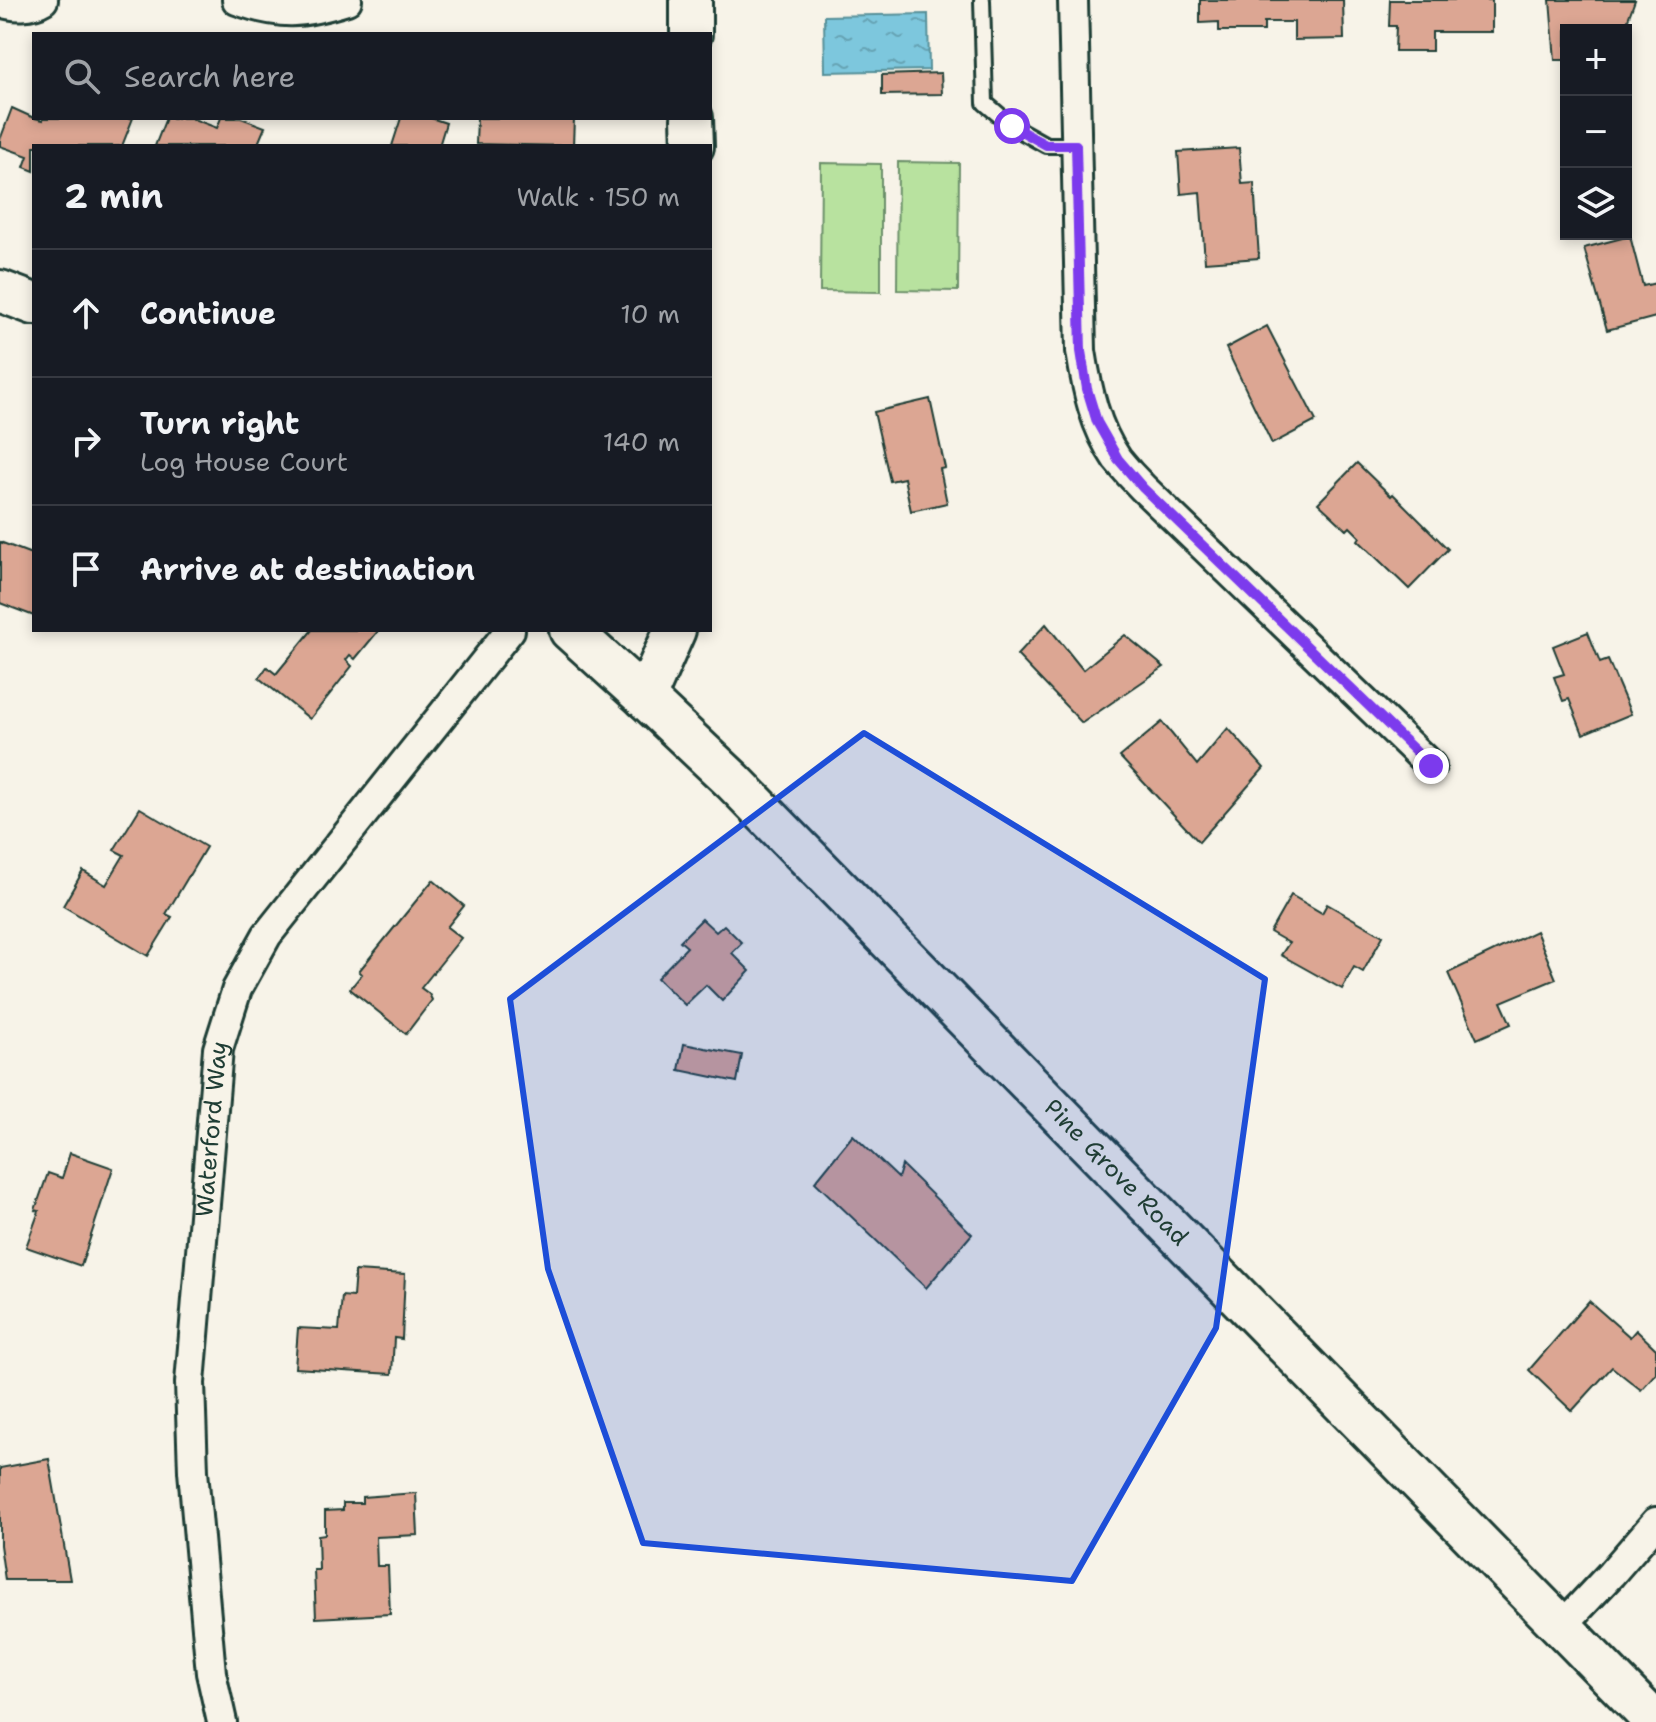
<!DOCTYPE html>
<html lang="en">
<head>
<meta charset="utf-8">
<style>
  :root { --surface:#171b24; --page:#20242c; --text:#f1f3f6; --muted:#9ea1a6; --line:#363941 }
  body { margin:0; font-family:"Shantell Sans",sans-serif; background:var(--page); color:var(--text) }
  .controls { position:absolute; right:24px; top:24px; display:grid; overflow:hidden; border-radius:0px; box-shadow:0 4px 12px #0003 }
  .controls button { width:72px; height:72px; display:grid; place-items:center; padding:0; border:0; border-bottom:2px solid var(--line); background:var(--surface); color:var(--text); font:40px sans-serif }
  .stop { position:absolute; width:24px; height:24px; margin:-18px; border:6px solid #7c3aed; border-radius:50%; background:#fff }
  .stop.end { background:#7c3aed; border-color:#fff; box-shadow:0 2px 8px #0008 }
  .list { margin:0; padding:0; list-style:none }
  h2 { display:flex; justify-content:space-between; align-items:center; height:104px; margin:0; padding:0 32px; font-size:34px }
  h2 small { font-size:26px; font-weight:400; color:var(--muted) }
  .list li { display:grid; grid-template-columns:52px 1fr auto; gap:24px; align-items:center; box-sizing:border-box; height:128px; padding:0 32px; border-top:2px solid var(--line) }
  .list b { display:block; font-size:30px; white-space:nowrap }
  .list p { margin:0; font-size:26px; white-space:nowrap; color:var(--muted) }
  .list em { font-size:26px; font-style:normal; color:var(--muted) }
  .icon { flex:none; width:44px; height:44px; fill:none; stroke:currentColor; stroke-width:2; stroke-linecap:round; stroke-linejoin:round }
  .map { position:relative; flex:none; width:1656px; height:1722px; overflow:hidden }
  .search { position:absolute; background:var(--surface); box-shadow:0 4px 12px #0003; left:32px; top:32px; width:680px; height:88px; display:flex; align-items:center; gap:20px; box-sizing:border-box; padding:0 28px; border-radius:0px; color:var(--muted); font-size:30px }
  .panel { position:absolute; background:var(--surface); box-shadow:0 4px 12px #0003; left:32px; top:144px; width:680px; height:488px; border-radius:0px }
  .map>svg:first-child { display:block }
  .garden { fill:#b8e29f; stroke:#6c906a; stroke-width:2 }
  .water { fill:url(#water-ripples); stroke:#579099; stroke-width:2 }
  .building { fill:#dca693; stroke:#1f3d34; stroke-width:2 }
  .lines { fill:none; stroke-linecap:round; stroke-linejoin:round }
  .lane-casing { stroke:#1f3d34; stroke-width:20 }
  .street-casing { stroke:#1f3d34; stroke-width:34 }
  .secondary-casing { stroke:#1f3d34; stroke-width:46 }
  .lane { stroke:#f7f3e8; stroke-width:14 }
  .street { stroke:#f7f3e8; stroke-width:28 }
  .secondary { stroke:#f7f3e8; stroke-width:40 }
  .route { stroke:#7c3aed; stroke-width:10 }
  .marked { fill:#1d4ed8; fill-opacity:0.2; stroke:#1d4ed8; stroke-width:6; stroke-linejoin:round }
  .labels { text-anchor:middle; stroke-width:8; stroke-linejoin:round; paint-order:stroke }
  .street-label { font-size:24px; fill:#1f3d34; stroke:#f7f3e8 }
</style>
</head>
<body>
<div class="map">
<svg width="1656" height="1722" viewBox="0 0 1656 1722">
  <defs>
    <pattern id="water-ripples" width="26" height="14" patternUnits="userSpaceOnUse" patternTransform="scale(2)"><rect width="26" height="14" fill="#7dc7dd"/><path d="M2 4q2-2 4 0t4 0M15 11q2-2 4 0t4 0" fill="none" stroke="#66a3b4"/></pattern>
  </defs>
  <rect width="100%" height="100%" fill="#f7f3e8"/>
  <filter id="ink" filterUnits="userSpaceOnUse"><feTurbulence type="fractalNoise" baseFrequency=".0125" numOctaves="2"/><feDisplacementMap in="SourceGraphic" scale="16" xChannelSelector="R" yChannelSelector="G"/><feConvolveMatrix kernelMatrix="1 2 1 2 8 2 1 2 1" color-interpolation-filters="sRGB"/></filter>
  <g filter="url(#ink)">
    <!-- garden -->
    <g class="garden">
      <path d="M898,162L959,163L958,291L897,290Z"/>
      <path d="M821,163L881,164V292L820,291Z"/>
    </g>
    <!-- water -->
    <path class="water" d="M928,14L929,70L825,72L824,16Z"/>
    <!-- building -->
    <g class="building">
      <path d="M1200,0H1343L1344,39L1294,40V22H1264V31H1219V22L1200,23Z"/>
      <path d="M1390,0H1492V32H1432V51H1395L1396,26H1389Z"/>
      <path d="M1550,0H1635L1624,30H1566V60H1555Z"/>
      <path d="M941,73L942,94L882,95V75Z"/>
      <path d="M12,108L34,118L43,120V118H133L122,146H34V171L24,167L28,156L0,146V140Z"/>
      <path d="M166,118H191L217,128L221,118H241L265,127L257,146H155Z"/>
      <path d="M401,118H431L446,123L439,146H392Z"/>
      <path d="M477,118H574L573,146L476,144Z"/>
      <path d="M1239,148L1242,184L1254,183L1259,258L1205,262L1200,192L1181,194L1178,152Z"/>
      <path d="M1630,236L1643,286L1656,283V317L1607,330L1584,248Z"/>
      <path d="M1267,326L1316,421L1272,444L1226,348Z"/>
      <path d="M930,399L945,468L940,469L947,503L911,511L904,478L890,481L874,412Z"/>
      <path d="M1357,463L1391,496L1393,494L1448,549L1409,589L1358,540L1360,537L1350,527L1347,530L1318,503Z"/>
      <path d="M0,542L34,555V616L0,603Z"/>
      <path d="M1046,624L1083,670L1125,635L1164,667L1082,723L1017,655Z"/>
      <path d="M312,630H379L355,659L350,655L346,660L352,666L310,719L259,678L267,667L276,674Z"/>
      <path d="M1588,632L1600,663L1608,660L1631,714L1583,734L1569,699L1563,701L1554,677L1564,674L1553,646Z"/>
      <path d="M1162,722L1197,765L1228,728L1264,768L1199,842L1120,757Z"/>
      <path d="M140,808L206,847L166,914L172,917L148,956L63,906L83,871L106,885L124,855L114,850Z"/>
      <path d="M433,880L464,906L447,927L461,938L421,988L429,994L432,1000L406,1034L350,989L362,974L359,971Z"/>
      <path d="M1291,895L1322,913L1327,904L1383,936L1363,972L1354,967L1342,989L1281,955L1289,943L1270,932Z"/>
      <path d="M702,919L716,932L724,925L742,943L732,953L750,971L722,1001L706,985L685,1005L657,978L687,947L680,941Z"/>
      <path d="M1536,931L1556,979L1501,1002L1511,1024L1477,1039L1448,973Z"/>
      <path d="M684,1044L742,1055L737,1082L679,1070Z"/>
      <path d="M853,1135L898,1178L902,1165L972,1234L926,1288L815,1182Z"/>
      <path d="M70,1153L113,1168L81,1266L26,1247L39,1211L35,1210L48,1173L62,1178Z"/>
      <path d="M355,1271L405,1274L402,1339L394,1338L392,1374L295,1368L298,1328L339,1330L342,1296L353,1297Z"/>
      <path d="M1589,1301L1630,1337L1636,1330L1656,1349V1373L1641,1390L1612,1367L1572,1411L1529,1370Z"/>
      <path d="M49,1459L70,1580H5L0,1545V1468Z"/>
      <path d="M416,1493L418,1535L376,1537L377,1566H388L390,1614L316,1618L314,1570H319L318,1535L325,1534V1511L343,1510V1503H362V1497Z"/>
    </g>
    <g class="lines">
      <!-- lane casing -->
      <g class="lane-casing">
        <path id="lane" d="M982,0L985,103L1012,126L1046,145H1076"/>
      </g>
      <!-- street casing -->
      <g class="street-casing">
        <g id="street">
          <path d="M237,0C281,16 302,14 347,0"/>
          <path d="M1073,0L1081,351C1087,390 1095,427 1117,459C1125,469 1134,479 1143,488L1431,766"/>
          <path d="M0,2C13,7 32,7 43,0"/>
          <path d="M1561,1627L1611,1574L1656,1522"/>
          <path id="s1" d="M222,1722L211,1673L193,1471L190,1383L218,1049L237,989L267,935L510,630"/>
        </g>
      </g>
      <!-- secondary casing -->
      <g class="secondary-casing">
        <g id="secondary">
          <path d="M691,0V34"/>
          <path d="M692,118L693,146"/>
          <path d="M0,291L34,304"/>
          <path id="s2" d="M570,630L645,698L733,781L1655,1722"/>
          <path d="M645,698L675,630"/>
        </g>
      </g>
      <!-- lane -->
      <use href="#lane" class="lane"/>
      <!-- street -->
      <use href="#street" class="street"/>
      <!-- secondary -->
      <use href="#secondary" class="secondary"/>
    </g>
  </g>
  <g class="lines" filter="url(#ink)">
    <!-- route -->
    <path class="route" d="M1012,126L1046,145H1076L1081,351L1087,389L1097,422L1118,459L1143,488L1431,766"/>
  </g>
  <!-- marked area -->
  <path class="marked" d="M864,733L1265,979L1216,1328L1072,1581L643,1543L548,1269L510,999Z"/>
  <g class="labels">
    <!-- street labels -->
    <g class="street-label">
      <text dy="8" stroke="none"><textPath href="#s1" startOffset="596">Waterford Way</textPath></text>
      <text dy="8" stroke="none"><textPath href="#s2" startOffset="770">Pine Grove Road</textPath></text>
    </g>
  </g>
</svg>
<div class="controls">
<button>+</button>
<button>−</button>
<button><svg class="icon" aria-label="layers" viewBox="0 0 24 24"><path d="M12 4l9 5-9 5-9-5zM3 14l9 5 9-5"/></svg></button>
</div>
<div class="stop" style="left:1012px;top:126px"></div>
<div class="stop end" style="left:1431px;top:766px"></div>
<div class="search"><svg class="icon" aria-label="search" viewBox="0 0 24 24"><circle cx="10" cy="10" r="6"/><path d="M15 15l6 6"/></svg>Search here</div>
<section class="panel">
<h2>2 min<small>Walk · 150 m</small></h2>
<ul class="list">
<li><svg class="icon" aria-label="ahead" viewBox="0 0 24 24"><path d="M12 20V5M6 11l6-6 6 6"/></svg><div><b>Continue</b></div><em>10 m</em></li>
<li><svg class="icon" aria-label="right" viewBox="0 0 24 24"><path d="M7 20v-9h11M14 6l5 5-5 5"/></svg><div><b>Turn right</b><p>Log House Court</p></div><em>140 m</em></li>
<li><svg class="icon" aria-label="arrive" viewBox="0 0 24 24"><path d="M6 21V4h12l-3 4 3 4H6"/></svg><div><b>Arrive at destination</b></div></li>
</ul>
</section>
</div>
</body>
</html>
